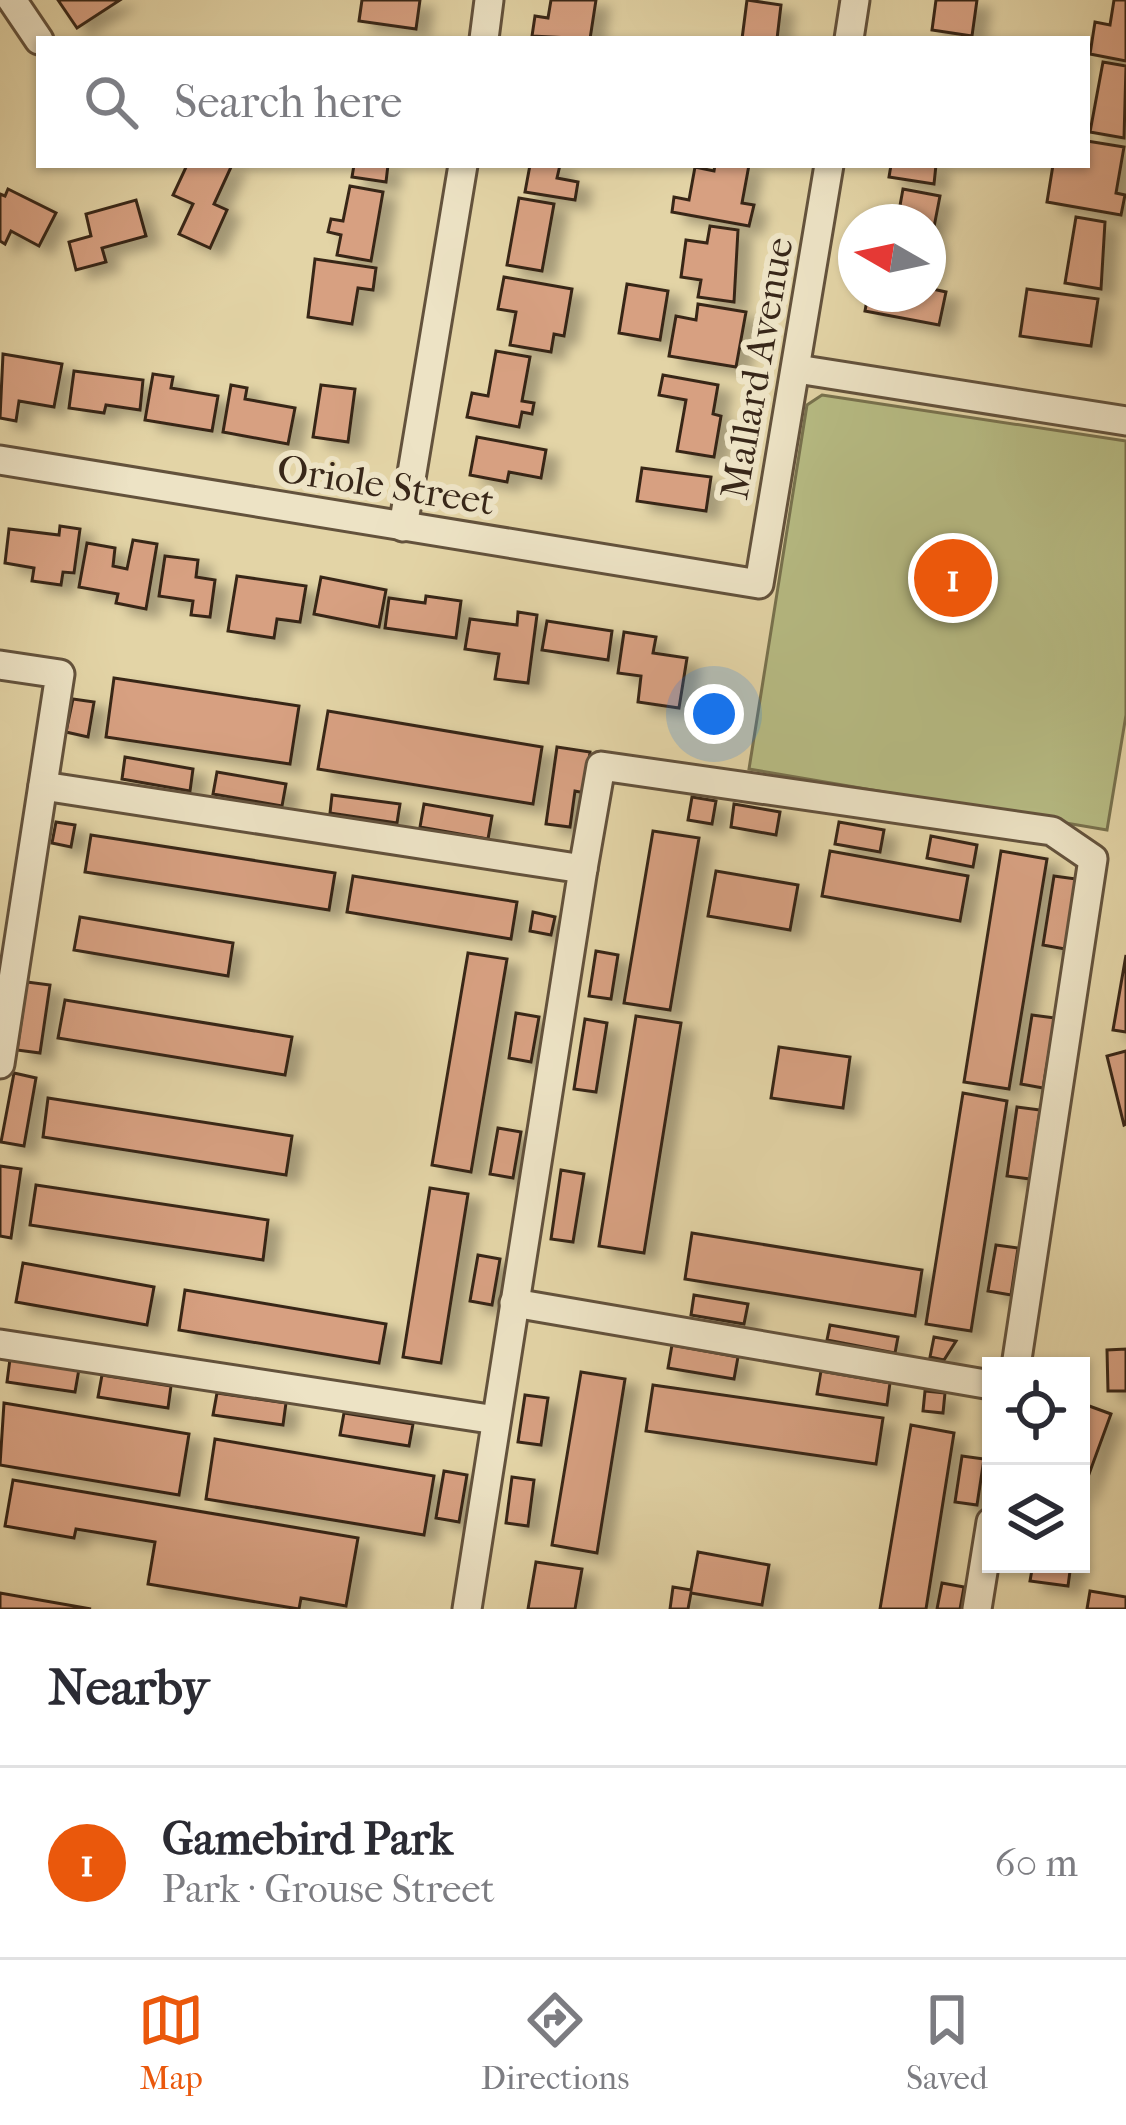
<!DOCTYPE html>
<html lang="en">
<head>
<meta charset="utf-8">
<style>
  :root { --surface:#fff; --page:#f7f7f7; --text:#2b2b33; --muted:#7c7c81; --line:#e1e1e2; --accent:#ea580c }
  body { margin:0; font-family:"IM FELL French Canon",serif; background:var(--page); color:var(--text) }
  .controls { position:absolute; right:36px; bottom:36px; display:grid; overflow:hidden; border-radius:0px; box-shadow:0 3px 9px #0004 }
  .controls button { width:108px; height:108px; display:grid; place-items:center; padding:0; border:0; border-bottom:3px solid var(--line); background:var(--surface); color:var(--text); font:60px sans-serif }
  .compass { position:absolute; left:838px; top:204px; width:108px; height:108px; border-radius:50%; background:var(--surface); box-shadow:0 3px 9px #0004; rotate:279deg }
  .you { position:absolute; left:714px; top:714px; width:42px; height:42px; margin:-30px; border:9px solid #fff; border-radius:50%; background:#1a73e8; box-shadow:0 0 0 18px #1a73e833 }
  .badge { display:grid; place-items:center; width:78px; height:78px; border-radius:50%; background:var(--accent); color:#fff; font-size:39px; font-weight:700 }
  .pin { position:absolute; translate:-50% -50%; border:6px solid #fff; box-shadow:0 3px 12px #0006 }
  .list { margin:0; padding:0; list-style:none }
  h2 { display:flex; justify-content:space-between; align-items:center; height:156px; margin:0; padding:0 48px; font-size:51px }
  h2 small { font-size:39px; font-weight:400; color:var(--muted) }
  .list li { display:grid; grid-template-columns:78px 1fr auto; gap:36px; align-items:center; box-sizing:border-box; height:192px; padding:0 48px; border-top:3px solid var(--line) }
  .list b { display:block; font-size:45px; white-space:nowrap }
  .list p { margin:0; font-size:39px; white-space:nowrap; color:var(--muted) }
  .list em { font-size:39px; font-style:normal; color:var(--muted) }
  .icon { flex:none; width:66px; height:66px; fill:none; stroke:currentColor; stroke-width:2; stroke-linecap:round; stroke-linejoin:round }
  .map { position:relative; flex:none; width:1126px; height:1609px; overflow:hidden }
  .search { position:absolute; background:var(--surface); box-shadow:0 3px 9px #0004; left:36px; right:36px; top:36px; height:132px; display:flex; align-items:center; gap:30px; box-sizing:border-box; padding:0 42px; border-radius:0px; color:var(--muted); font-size:45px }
  .sheet { height:348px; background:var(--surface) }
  nav { display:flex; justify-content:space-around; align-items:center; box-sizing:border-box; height:168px; border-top:3px solid var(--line); background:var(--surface); font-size:33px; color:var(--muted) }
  nav a { display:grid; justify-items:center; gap:6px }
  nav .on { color:var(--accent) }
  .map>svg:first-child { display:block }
  .green { fill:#b7bc84; stroke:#78724e; stroke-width:3 }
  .building { fill:#d7a081; stroke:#382719; stroke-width:3; filter:url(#shadow) }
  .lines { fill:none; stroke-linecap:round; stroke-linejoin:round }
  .street-casing { stroke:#63523c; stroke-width:33 }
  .street { stroke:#ede3c5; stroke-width:27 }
  .labels { text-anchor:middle; stroke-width:12; stroke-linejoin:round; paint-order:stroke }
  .street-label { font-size:39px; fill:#382719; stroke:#ede3c5 }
</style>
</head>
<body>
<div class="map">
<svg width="1126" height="1609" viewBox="0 0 1126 1609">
  <defs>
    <filter id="shadow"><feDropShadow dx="13" dy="8" stdDeviation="6" flood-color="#0004"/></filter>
  </defs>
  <rect width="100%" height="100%" fill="#e3d4a6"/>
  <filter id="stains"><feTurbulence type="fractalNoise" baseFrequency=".00167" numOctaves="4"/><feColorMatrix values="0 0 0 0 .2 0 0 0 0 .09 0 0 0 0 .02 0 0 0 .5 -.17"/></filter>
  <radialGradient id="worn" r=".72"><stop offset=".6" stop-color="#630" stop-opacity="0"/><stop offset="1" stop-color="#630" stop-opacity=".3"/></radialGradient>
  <!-- green -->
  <path class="green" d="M822,395L1126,441V715L1107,830L749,769L807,405Z"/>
  <!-- building -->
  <g class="building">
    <path d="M58,0H120L77,28Z"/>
    <path d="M362,0H420L416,29L359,21Z"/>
    <path d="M551,0H596L590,39L532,36L535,16L548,18Z"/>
    <path d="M747,0L781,5L777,39H742Z"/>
    <path d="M936,0H977L972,36L932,30Z"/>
    <path d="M1114,0H1126V61L1090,54L1095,22L1110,25Z"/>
    <path d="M1103,62L1126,66L1124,138L1090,132Z"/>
    <path d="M1087,141L1124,147L1116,193L1125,195L1121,215L1047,202L1053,165H1087Z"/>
    <path d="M187,165H232L214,204L227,210L210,248L179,234L193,204L173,195Z"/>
    <path d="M354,165H388L386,182L352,177Z"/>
    <path d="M530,165H560L557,178L578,182L575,200L525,192Z"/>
    <path d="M715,165H749L742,203L754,205L749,226L672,212L674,197L689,200L695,167L714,171Z"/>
    <path d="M891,165H936L934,184L889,177Z"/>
    <path d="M350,186L383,192L371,261L337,255L341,235L328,232L331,219L343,221Z"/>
    <path d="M8,189L56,213L39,246L11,231L5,244L0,241V194L5,196Z"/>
    <path d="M903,189L940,196L934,227L928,222H897Z"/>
    <path d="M519,198L554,204L542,271L507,265Z"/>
    <path d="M136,200L146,236L102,248L106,262L76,270L69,242L91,236L86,214Z"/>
    <path d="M1076,217L1105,222L1101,289L1065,283Z"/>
    <path d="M710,226L738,230L734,302L698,297L701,280L681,277L686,240L707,243Z"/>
    <path d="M315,259L376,268L373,290L358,288L352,324L308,317Z"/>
    <path d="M504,277L572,289L564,336L554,334L551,352L510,345L516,312L498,309Z"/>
    <path d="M627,284L668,291L660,340L619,333Z"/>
    <path d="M928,288L946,292L939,325L865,311L868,294H928Z"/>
    <path d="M1027,289L1098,299L1091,346L1020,336Z"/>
    <path d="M698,304L746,312L736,367L669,356L676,316L696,320Z"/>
    <path d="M496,351L530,357L522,401L534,403L532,414L522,412L519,427L467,417L472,393L488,396Z"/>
    <path d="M3,354L62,364L54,407L19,401L16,421L0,418Z"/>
    <path d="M74,371L143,380L140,410L106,405L104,413L69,408Z"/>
    <path d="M153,374L173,377L171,388L218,396L212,431L145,420Z"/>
    <path d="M663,375L718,385L713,414L721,416L714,457L677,451L686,400L659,395Z"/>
    <path d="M231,385L247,388L245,399L295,408L288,444L223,432Z"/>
    <path d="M321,385L355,389L348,442L313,437Z"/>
    <path d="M477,437L546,450L541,478L509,472L507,482L470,475Z"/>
    <path d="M642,468L711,477L706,511L637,501Z"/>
    <path d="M60,526L80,529L74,573L63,572L61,585L32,581L34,568L5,563L9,529L59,535Z"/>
    <path d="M133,540L157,544L146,609L116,603L118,594L79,587L87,543L115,548L113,566L127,569Z"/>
    <path d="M165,556L198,560L196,577L215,580L210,617L191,615L193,601L159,596Z"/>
    <path d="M237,576L306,586L300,622L277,619L274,638L228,631Z"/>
    <path d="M321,577L386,590L379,627L314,614Z"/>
    <path d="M426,596L461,601L456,638L385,628L389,598L425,603Z"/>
    <path d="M518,612L537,615L528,683L495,679L499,654L465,649L470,619L517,625Z"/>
    <path d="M547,621L612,631L608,660L542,650Z"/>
    <path d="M624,632L656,637L653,653L687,658L679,708L638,702L641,676L618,673Z"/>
    <path d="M114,678L299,706L290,764L106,737Z"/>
    <path d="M73,699L94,702L88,737L66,732Z"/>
    <path d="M328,711L542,747L533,804L318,769Z"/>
    <path d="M557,747L590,752L585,793L575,791L570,827L546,824Z"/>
    <path d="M125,757L193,769L190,791L122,779Z"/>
    <path d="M217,772L286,784L282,806L213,794Z"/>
    <path d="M332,795L400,804L397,823L330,813Z"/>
    <path d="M692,797L716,801L712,824L688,820Z"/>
    <path d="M424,804L492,816L488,839L420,827Z"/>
    <path d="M734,804L780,812L776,835L731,827Z"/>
    <path d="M56,822L75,825L71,847L52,843Z"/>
    <path d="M839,822L884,830L880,852L835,844Z"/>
    <path d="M653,831L699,838L670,1010L624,1003Z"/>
    <path d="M91,835L335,873L329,910L85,872Z"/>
    <path d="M931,836L977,845L973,867L927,858Z"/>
    <path d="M830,851L968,876L960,921L822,896Z"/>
    <path d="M1001,851L1047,859L1009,1089L964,1082Z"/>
    <path d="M716,871L798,885L790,930L708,916Z"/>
    <path d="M353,876L517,902L511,939L347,912Z"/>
    <path d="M1054,876L1076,879L1065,949L1043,945Z"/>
    <path d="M533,912L555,917L551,935L530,931Z"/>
    <path d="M80,917L233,943L228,976L74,950Z"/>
    <path d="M596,951L618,955L611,999L589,996Z"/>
    <path d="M468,953L507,959L471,1172L432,1165Z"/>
    <path d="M1126,955V1032L1113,1030Z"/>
    <path d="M27,982L50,985L40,1053L17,1050Z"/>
    <path d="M65,1000L292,1037L285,1075L58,1038Z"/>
    <path d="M516,1013L539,1017L531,1062L509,1058Z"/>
    <path d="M1032,1015L1055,1018L1043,1088L1021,1084Z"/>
    <path d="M636,1016L681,1023L644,1253L599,1246Z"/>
    <path d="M585,1019L607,1023L596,1092L574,1089Z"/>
    <path d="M779,1047L850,1057L843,1108L771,1098Z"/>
    <path d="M1126,1051V1124L1124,1125L1107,1056Z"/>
    <path d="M14,1073L36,1078L24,1146L1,1142Z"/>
    <path d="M963,1093L1007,1101L971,1331L926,1324Z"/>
    <path d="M48,1098L292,1136L286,1175L43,1137Z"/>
    <path d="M1017,1107L1040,1110L1030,1179L1007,1176Z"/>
    <path d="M498,1128L521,1132L513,1178L490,1174Z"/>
    <path d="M0,1166L21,1169L11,1238L0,1236Z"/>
    <path d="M561,1170L584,1174L573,1242L551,1239Z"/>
    <path d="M36,1185L268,1220L263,1260L30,1225Z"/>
    <path d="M430,1188L468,1194L441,1363L403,1357Z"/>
    <path d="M692,1233L922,1270L915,1316L685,1279Z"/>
    <path d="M996,1245L1018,1248L1011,1295L988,1291Z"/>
    <path d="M478,1255L500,1259L492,1305L470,1301Z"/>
    <path d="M23,1263L154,1287L147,1325L16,1302Z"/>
    <path d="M185,1290L386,1324L379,1363L179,1330Z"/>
    <path d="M694,1295L748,1304L744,1324L691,1315Z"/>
    <path d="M830,1325L898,1337L895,1353L827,1340Z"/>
    <path d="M934,1337L956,1341L944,1360L930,1357Z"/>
    <path d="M672,1345L738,1357L734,1379L668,1368Z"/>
    <path d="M1126,1349V1391H1108L1107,1350Z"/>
    <path d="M10,1359L79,1369L75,1392L7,1382Z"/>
    <path d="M821,1371L890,1383L887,1405L817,1394Z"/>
    <path d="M581,1372L625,1379L597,1553L552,1545Z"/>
    <path d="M102,1375L171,1386L168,1408L98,1397Z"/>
    <path d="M653,1385L883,1418L876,1464L646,1431Z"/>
    <path d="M925,1391L945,1393L943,1413L923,1411Z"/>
    <path d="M217,1393L286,1403L283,1425L213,1415Z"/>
    <path d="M525,1395L548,1398L541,1445L518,1442Z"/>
    <path d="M4,1403L189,1434L179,1495L0,1465Z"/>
    <path d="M1081,1403L1111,1414L1081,1496Z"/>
    <path d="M344,1413L413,1424L409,1446L340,1435Z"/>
    <path d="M911,1425L954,1433L926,1609H880Z"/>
    <path d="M215,1439L434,1476L424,1535L206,1499Z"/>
    <path d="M962,1456L984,1459L977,1505L955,1502Z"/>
    <path d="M444,1471L467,1475L459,1522L436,1518Z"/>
    <path d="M512,1477L534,1480L528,1526L506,1523Z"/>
    <path d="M13,1480L358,1538L346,1606L301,1598L299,1609L148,1584L155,1542L76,1529L74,1538L5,1526Z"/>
    <path d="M698,1552L769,1565L762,1605L691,1593L688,1609H670L673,1587L691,1590Z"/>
    <path d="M536,1562L582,1569L575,1609H528Z"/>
    <path d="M1033,1564H1071L1068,1586L1030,1581Z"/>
    <path d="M942,1583L964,1587L960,1609H937Z"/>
    <path d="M1090,1591L1126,1597V1609H1087Z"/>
    <path d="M0,1593L91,1609H0Z"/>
  </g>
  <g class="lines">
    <!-- street casing -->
    <g class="street-casing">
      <g id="street">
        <path d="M12,0L39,40"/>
        <path d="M484,39L489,0"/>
        <path d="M849,39L855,0"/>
        <path d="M797,369L1126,421"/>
        <path d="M0,460L759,584L829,165"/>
        <path d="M403,527L463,165"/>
        <path d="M0,665L60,674L0,1064"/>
        <path d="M43,786L583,869L467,1609"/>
        <path d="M583,869L601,766L1052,831L1093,859L1016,1366"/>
        <path d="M514,1303L991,1385"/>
        <path d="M0,1344L496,1420"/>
        <path d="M977,1609L991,1522"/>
      </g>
    </g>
    <!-- street -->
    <use href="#street" class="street"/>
  </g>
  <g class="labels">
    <!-- street labels -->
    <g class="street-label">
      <text transform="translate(756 368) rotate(-80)" y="14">Mallard Avenue</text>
      <text transform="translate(386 484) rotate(9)" y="14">Oriole Street</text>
    </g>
  </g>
  <rect width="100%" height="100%" filter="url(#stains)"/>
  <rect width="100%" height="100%" fill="url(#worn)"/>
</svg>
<div class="controls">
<button><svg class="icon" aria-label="locate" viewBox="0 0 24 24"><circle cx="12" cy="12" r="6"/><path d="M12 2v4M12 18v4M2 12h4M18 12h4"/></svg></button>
<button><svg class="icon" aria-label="layers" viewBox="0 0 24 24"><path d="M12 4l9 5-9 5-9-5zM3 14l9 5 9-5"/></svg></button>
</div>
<svg class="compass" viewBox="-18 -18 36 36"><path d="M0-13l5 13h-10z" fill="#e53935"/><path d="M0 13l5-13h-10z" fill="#7c7c81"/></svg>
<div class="you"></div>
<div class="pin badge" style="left:953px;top:578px">1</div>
<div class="search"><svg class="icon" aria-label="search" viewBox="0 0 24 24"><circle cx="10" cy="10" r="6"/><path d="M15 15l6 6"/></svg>Search here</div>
</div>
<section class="sheet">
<h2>Nearby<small></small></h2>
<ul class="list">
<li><span class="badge">1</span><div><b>Gamebird Park</b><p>Park · Grouse Street</p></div><em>60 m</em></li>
</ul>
</section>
<nav>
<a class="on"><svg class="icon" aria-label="map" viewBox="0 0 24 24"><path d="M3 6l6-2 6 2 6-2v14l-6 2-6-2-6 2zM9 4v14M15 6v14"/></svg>Map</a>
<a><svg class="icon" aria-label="directions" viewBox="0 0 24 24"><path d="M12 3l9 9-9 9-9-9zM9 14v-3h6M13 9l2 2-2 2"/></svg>Directions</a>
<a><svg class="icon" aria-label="saved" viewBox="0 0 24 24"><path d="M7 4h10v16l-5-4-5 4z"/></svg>Saved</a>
</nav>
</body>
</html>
